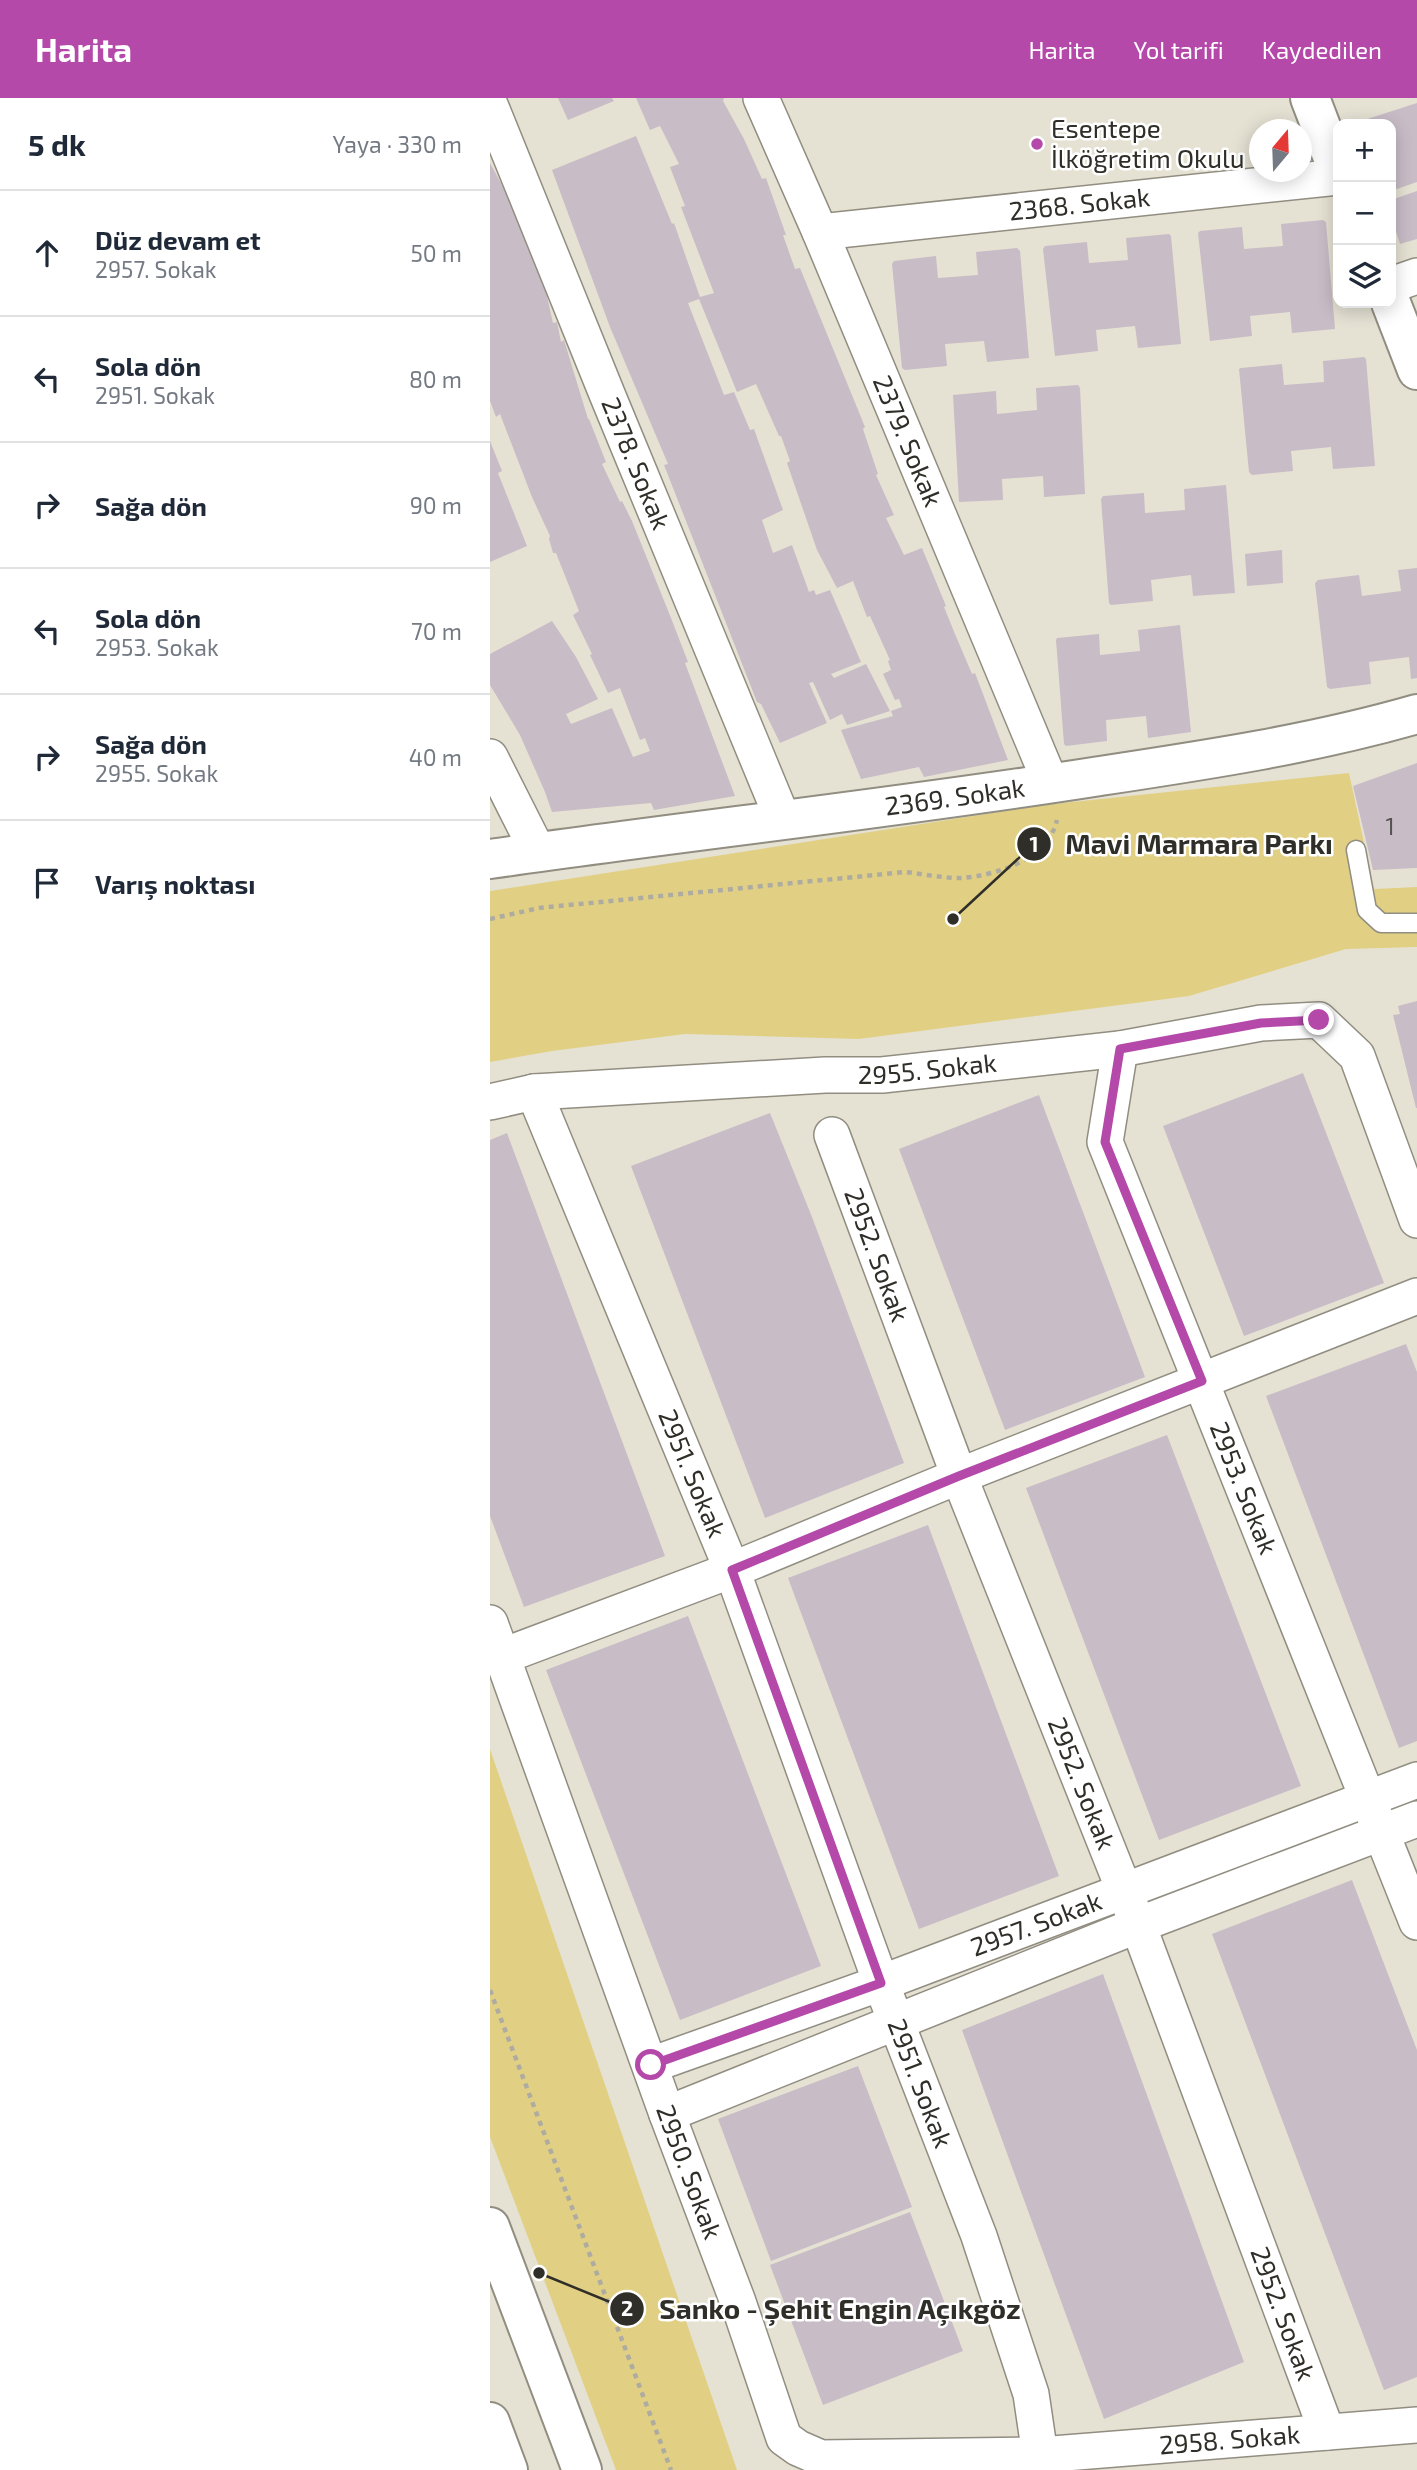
<!DOCTYPE html>
<html lang="tr">
<head>
<meta charset="utf-8">
<style>
  :root { --surface:#fff; --page:#f6f6f7; --text:#1f2937; --muted:#747a83; --line:#e0e1e3; --accent:#b449aa }
  body { margin:0; font-family:"Exo 2",sans-serif; background:var(--page); color:var(--text) }
  .controls { position:absolute; right:21px; top:21px; display:grid; overflow:hidden; border-radius:14px; box-shadow:0 4px 18px #0003 }
  .controls button { width:63px; height:63px; display:grid; place-items:center; padding:0; border:0; border-bottom:2px solid var(--line); background:var(--surface); color:var(--text); font:35px sans-serif }
  .compass { position:absolute; left:759px; top:21px; width:63px; height:63px; border-radius:50%; background:var(--surface); box-shadow:0 4px 18px #0003; rotate:19deg }
  .stop { position:absolute; width:21px; height:21px; margin:-16px; border:5px solid #b449aa; border-radius:50%; background:#fff }
  .stop.end { background:#b449aa; border-color:#fff; box-shadow:0 2px 7px #0008 }
  .list { margin:0; padding:0; list-style:none }
  h2 { display:flex; justify-content:space-between; align-items:center; height:91px; margin:0; padding:0 28px; font-size:30px }
  h2 small { font-size:23px; font-weight:400; color:var(--muted) }
  .list li { display:grid; grid-template-columns:46px 1fr auto; gap:21px; align-items:center; box-sizing:border-box; height:126px; padding:0 28px; border-top:2px solid var(--line) }
  .list b { display:block; font-size:26px; white-space:nowrap }
  .list p { margin:0; font-size:23px; white-space:nowrap; color:var(--muted) }
  .list em { font-size:23px; font-style:normal; color:var(--muted) }
  .icon { flex:none; width:38px; height:38px; fill:none; stroke:currentColor; stroke-width:2; stroke-linecap:round; stroke-linejoin:round }
  .map { position:relative; flex:none; width:927px; height:2372px; overflow:hidden }
  header { display:flex; align-items:center; gap:42px; box-sizing:border-box; height:98px; padding:0 35px; background:var(--accent); color:#fff }
  header strong { font-size:33px }
  nav { display:flex; gap:38px; margin-inline-start:auto; font-size:24px }
  main { display:flex }
  aside { flex:1; background:var(--surface) }
  .map>svg:first-child { display:block }
  .green { fill:#e1d084 }
  .building { fill:#c8bcc6 }
  .lines { fill:none; stroke-linecap:round; stroke-linejoin:round }
  .lane-casing { stroke:#918e81; stroke-width:21 }
  .street-casing { stroke:#918e81; stroke-width:38 }
  .secondary-casing { stroke:#918e81; stroke-width:42 }
  .primary-casing { stroke:#918e81; stroke-width:42 }
  .path { stroke:#aeaba0; stroke-width:4.5; stroke-dasharray:5 5; stroke-linecap:butt }
  .lane { stroke:#fff; stroke-width:18 }
  .street { stroke:#fff; stroke-width:35 }
  .secondary { stroke:#fff; stroke-width:38 }
  .primary { stroke:#fff; stroke-width:38 }
  .route { stroke:#b449aa; stroke-width:9 }
  .poi-dot { fill:#b449aa; stroke:#fff; stroke-width:2.5 }
  .labels { text-anchor:middle; stroke-width:5; stroke-linejoin:round; paint-order:stroke }
  .number-label { font-size:23px; fill:#555250 }
  .poi-label { font-size:26px; fill:#2f2e28; stroke:#fff; text-anchor:start }
  .street-label { font-size:26px; fill:#2f2e28; stroke:#fff }
  .leader { fill:none; stroke:#2f2e28; stroke-width:2.5 }
  .callout-dot { fill:#2f2e28; stroke:#fff; stroke-width:2.5 }
  .mark-label { font-size:21px; text-anchor:middle; font-weight:bold; fill:#fff }
  .callout-label { font-size:28px; text-anchor:middle; font-weight:bold; fill:#2f2e28; stroke:#fff; stroke-width:5; stroke-linejoin:round; paint-order:stroke }
</style>
</head>
<body>
<header>
<strong>Harita</strong>
<nav><a>Harita</a><a>Yol tarifi</a><a>Kaydedilen</a></nav>
</header>
<main>
<aside>
<h2>5 dk<small>Yaya · 330 m</small></h2>
<ul class="list">
<li><svg class="icon" aria-label="ahead" viewBox="0 0 24 24"><path d="M12 20V5M6 11l6-6 6 6"/></svg><div><b>Düz devam et</b><p>2957. Sokak</p></div><em>50 m</em></li>
<li><svg class="icon" aria-label="left" viewBox="0 0 24 24"><path d="M17 20v-9H6M10 6l-5 5 5 5"/></svg><div><b>Sola dön</b><p>2951. Sokak</p></div><em>80 m</em></li>
<li><svg class="icon" aria-label="right" viewBox="0 0 24 24"><path d="M7 20v-9h11M14 6l5 5-5 5"/></svg><div><b>Sağa dön</b></div><em>90 m</em></li>
<li><svg class="icon" aria-label="left" viewBox="0 0 24 24"><path d="M17 20v-9H6M10 6l-5 5 5 5"/></svg><div><b>Sola dön</b><p>2953. Sokak</p></div><em>70 m</em></li>
<li><svg class="icon" aria-label="right" viewBox="0 0 24 24"><path d="M7 20v-9h11M14 6l5 5-5 5"/></svg><div><b>Sağa dön</b><p>2955. Sokak</p></div><em>40 m</em></li>
<li><svg class="icon" aria-label="arrive" viewBox="0 0 24 24"><path d="M6 21V4h12l-3 4 3 4H6"/></svg><div><b>Varış noktası</b></div></li>
</ul>
</aside>
<div class="map">
<svg width="927" height="2372" viewBox="0 0 927 2372">
  <rect width="100%" height="100%" fill="#e5e2d4"/>
  <!-- green -->
  <g class="green">
    <path d="M859,675L884,791L927,789V849L856,851L699,898L369,941L195,936L62,953L0,964V793L554,707Z"/>
    <path d="M0,1651L247,2372H126L0,2039Z"/>
  </g>
  <!-- building -->
  <g class="building">
    <path d="M68,0H122L124,3L78,22Z"/>
    <path d="M146,0H234L233,3L254,41L272,81L276,80L296,137H293L305,171L310,170L375,329L373,331L388,376L386,377L404,417L396,420L414,457L432,450L456,508L454,509L465,536L482,576L485,575L518,662L434,679L429,669L371,681L351,632L403,618L401,613L412,609L409,601L405,602L393,576L401,572L398,563L400,562L380,518L377,519L363,483L347,490L327,452L297,365L300,363L291,338H289L266,286L247,294L209,201L198,205L234,297L244,294L260,332L264,331L293,412L272,422L283,455L302,447L319,494L324,492L326,497L340,492L371,564L341,576L344,580L376,566L400,613L357,627L352,616L340,622L323,584L319,585L337,625L290,645L271,606L267,604L174,367L178,366L120,229L62,72L146,38L182,126L184,125L210,199L224,195L191,109L195,108L180,69L189,66L170,28L160,32Z"/>
    <path d="M927,5V84L901,93V26H872L871,23Z"/>
    <path d="M0,65L19,100L50,167L63,225L67,224L71,244L74,242L98,321H99L116,364L112,366L130,404L132,403L142,423L181,520L198,564L195,565L245,698L164,712L161,705L62,714L55,694L30,637L0,587V556L62,523L86,559L108,601L76,616L81,626L122,610L143,659L160,653L155,640L150,642L130,590L118,595L100,557L102,556L83,517L89,513L66,455H63L59,441L60,438L42,399L10,316L6,319L0,303Z"/>
    <path d="M927,93V141L910,146L901,118V102Z"/>
    <path d="M833,122L836,124L845,231L802,235L800,214L760,218L762,238L720,243L708,135L710,133L752,129L754,151L793,148L791,126Z"/>
    <path d="M679,136L681,138L691,246L648,250L645,228L606,232L608,253L565,258L553,151L555,148L597,144L599,165L638,162L636,140Z"/>
    <path d="M527,150L530,153L539,260L497,264L494,243L455,246L457,268L415,272L412,270L402,166L404,163L446,158L448,180L488,177L486,154Z"/>
    <path d="M874,259L876,261L885,368L843,371L841,349L801,353L803,373L762,377L759,374L749,271L751,270L792,266L794,287L834,284L833,263Z"/>
    <path d="M588,287L590,290L595,396L554,399L553,378L512,381L513,402L469,404L463,297L506,293L507,316L547,312L546,290Z"/>
    <path d="M0,343L12,373L8,375L37,448L0,464Z"/>
    <path d="M736,387L745,495L703,498L701,477L661,482L663,503L621,507L619,505L611,401L613,398L654,395L655,415L695,412L694,391Z"/>
    <path d="M792,452L793,485L757,488L755,456Z"/>
    <path d="M927,470V580L921,581L919,559L879,564L881,586L840,591L837,589L825,485L828,482L869,477L872,498L911,493L908,472Z"/>
    <path d="M690,527L701,634L658,640L656,618L616,622L617,643L576,648L574,646L566,542L567,540L609,536L610,557L650,553L648,532Z"/>
    <path d="M927,665V770L883,772L863,688Z"/>
    <path d="M927,903V1010H926L903,917L910,916L908,908Z"/>
    <path d="M813,975L894,1185L754,1238L673,1028Z"/>
    <path d="M549,997L655,1279L515,1332L409,1051Z"/>
    <path d="M280,1015L322,1119L414,1365L275,1420L141,1068Z"/>
    <path d="M17,1035L175,1458L34,1509L0,1418V1042Z"/>
    <path d="M916,1246L927,1274V1643L909,1650L776,1298Z"/>
    <path d="M677,1337L811,1688L669,1742L536,1390Z"/>
    <path d="M438,1427L569,1778L429,1831L298,1480Z"/>
    <path d="M198,1518L331,1868L190,1922L56,1572Z"/>
    <path d="M862,1782L927,1952V2279L894,2292L722,1836Z"/>
    <path d="M613,1876L754,2264L614,2321L472,1932Z"/>
    <path d="M368,1968L422,2109L281,2163L228,2021Z"/>
    <path d="M420,2114L473,2253L333,2307L280,2167Z"/>
  </g>
  <g class="lines">
    <!-- lane casing -->
    <g class="lane-casing">
      <path id="lane" d="M866,752L877,812L891,825H927"/>
    </g>
    <!-- street casing -->
    <g class="street-casing">
      <g id="street">
        <path id="s1" d="M271,0L330,134L561,686"/>
        <path id="s2" d="M0,7L117,296L293,722"/>
        <path id="s3" d="M330,134L848,79"/>
        <path d="M901,187L927,178"/>
        <path d="M0,659L48,754"/>
        <path id="s4" d="M630,951L615,1044L927,1824"/>
        <path id="s5" d="M44,994L242,1472L391,1885L489,2138L541,2296L550,2357"/>
        <path id="s6" d="M0,1004L44,994L335,977H392L630,951L771,925L829,922L867,958L927,1122"/>
        <path id="s7" d="M342,1037L469,1378L648,1827L837,2334"/>
        <path id="s8" d="M0,1525L177,2016L248,2204L294,2340L308,2350L331,2360L550,2357L927,2327"/>
        <path d="M13,1558L242,1472L469,1378L927,1198"/>
        <path id="s9" d="M161,1967L391,1885L927,1682"/>
        <path d="M177,2016L648,1827L927,1721"/>
      </g>
    </g>
    <!-- secondary casing -->
    <g class="secondary-casing">
      <g id="secondary">
        <path d="M820,0L848,73"/>
        <path d="M901,205L927,272"/>
        <path id="s10" d="M0,761C203,732 407,710 610,678C716,662 823,646 927,616"/>
      </g>
    </g>
    <!-- primary casing -->
    <g class="primary-casing">
      <g id="primary">
        <path d="M0,2129L92,2372"/>
        <path d="M0,2324L18,2372"/>
      </g>
    </g>
    <!-- path -->
    <g class="path">
      <path d="M0,821L49,810L415,774C433,776 452,780 470,780C506,778 558,761 567,722"/>
      <path d="M0,1892L181,2372"/>
    </g>
    <!-- lane -->
    <use href="#lane" class="lane"/>
    <!-- street -->
    <use href="#street" class="street"/>
    <!-- secondary -->
    <use href="#secondary" class="secondary"/>
    <!-- primary -->
    <use href="#primary" class="primary"/>
  </g>
  <g class="lines">
    <!-- route -->
    <path class="route" d="M161,1967L391,1885L242,1472L469,1378L712,1283L615,1044L630,951L771,925L829,922"/>
  </g>
  <!-- markers -->
  <circle class="poi-dot" cx="547" cy="46" r="7"/>
  <g class="labels">
    <!-- number labels -->
    <g class="number-label">
      <text x="900" y="737">1</text>
    </g>
    <!-- poi labels -->
    <g class="poi-label">
      <text x="561" y="40">Esentepe<tspan x="561" dy="30">İlköğretim Okulu</tspan></text>
    </g>
    <!-- street labels -->
    <g class="street-label">
      <text dy="9" stroke="none"><textPath href="#s3" startOffset="261">2368. Sokak</textPath></text>
      <text dy="9" stroke="none"><textPath href="#s1" startOffset="373">2379. Sokak</textPath></text>
      <text dy="9" stroke="none"><textPath href="#s2" startOffset="387">2378. Sokak</textPath></text>
      <text dy="9" stroke="none"><textPath href="#s10" startOffset="469">2369. Sokak</textPath></text>
      <text dy="9" stroke="none"><textPath href="#s6" startOffset="439">2955. Sokak</textPath></text>
      <text dy="9" stroke="none"><textPath href="#s7" startOffset="128">2952. Sokak</textPath></text>
      <text dy="9" stroke="none"><textPath href="#s5" startOffset="413">2951. Sokak</textPath></text>
      <text dy="9" stroke="none"><textPath href="#s4" startOffset="467">2953. Sokak</textPath></text>
      <text dy="9" stroke="none"><textPath href="#s7" startOffset="695">2952. Sokak</textPath></text>
      <text dy="9" stroke="none"><textPath href="#s9" startOffset="410">2957. Sokak</textPath></text>
      <text dy="9" stroke="none"><textPath href="#s5" startOffset="1064">2951. Sokak</textPath></text>
      <text dy="9" stroke="none"><textPath href="#s8" startOffset="584">2950. Sokak</textPath></text>
      <text dy="9" stroke="none"><textPath href="#s7" startOffset="1262">2952. Sokak</textPath></text>
      <text dy="9" stroke="none"><textPath href="#s8" startOffset="1318">2958. Sokak</textPath></text>
    </g>
  </g>
  <!-- callouts -->
  <path class="leader" d="M463 821L544 746M49 2175L137 2211"/>
  <g class="callout-dot">
    <circle cx="463" cy="821" r="7"/>
    <circle cx="49" cy="2175" r="7"/>
    <circle cx="544" cy="746" r="18"/>
    <circle cx="137" cy="2211" r="18"/>
  </g>
  <g class="mark-label">
    <text x="544" y="754">1</text>
    <text x="137" y="2218">2</text>
  </g>
  <g class="callout-label">
    <text x="709" y="756">Mavi Marmara Parkı</text>
    <text x="350" y="2221">Sanko - Şehit Engin Açıkgöz</text>
  </g>
</svg>
<div class="controls">
<button>+</button>
<button>−</button>
<button><svg class="icon" aria-label="layers" viewBox="0 0 24 24"><path d="M12 4l9 5-9 5-9-5zM3 14l9 5 9-5"/></svg></button>
</div>
<svg class="compass" viewBox="-18 -18 36 36"><path d="M0-13l5 13h-10z" fill="#e53935"/><path d="M0 13l5-13h-10z" fill="#747a83"/></svg>
<div class="stop" style="left:161px;top:1967px"></div>
<div class="stop end" style="left:829px;top:922px"></div>
</div>
</main>
</body>
</html>
